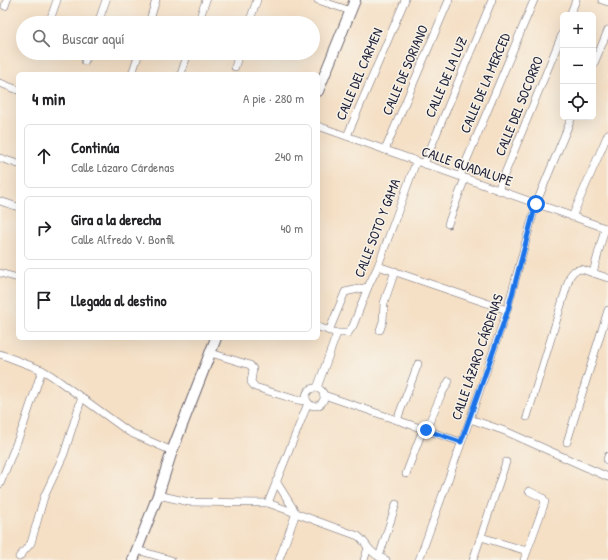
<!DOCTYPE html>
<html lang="es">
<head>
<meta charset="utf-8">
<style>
  :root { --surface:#fff; --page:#f6f6f6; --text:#202124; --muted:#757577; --line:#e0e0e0 }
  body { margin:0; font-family:"Patrick Hand",sans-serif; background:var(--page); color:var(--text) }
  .controls { position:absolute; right:12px; top:12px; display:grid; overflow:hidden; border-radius:6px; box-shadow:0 4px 16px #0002 }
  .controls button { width:36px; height:36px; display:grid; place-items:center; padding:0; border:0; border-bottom:1px solid var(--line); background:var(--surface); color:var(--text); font:20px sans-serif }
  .stop { position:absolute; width:12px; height:12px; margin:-9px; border:3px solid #1a73e8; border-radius:50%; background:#fff }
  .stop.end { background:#1a73e8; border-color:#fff; box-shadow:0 1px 4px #0008 }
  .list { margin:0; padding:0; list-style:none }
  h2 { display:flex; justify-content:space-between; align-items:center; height:52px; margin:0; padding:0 16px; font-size:17px }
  h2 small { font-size:13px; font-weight:400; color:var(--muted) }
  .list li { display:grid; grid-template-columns:26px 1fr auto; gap:12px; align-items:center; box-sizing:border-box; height:64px; margin:0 8px 8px; padding:0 8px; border:1px solid var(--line); border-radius:6px }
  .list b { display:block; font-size:15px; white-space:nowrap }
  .list p { margin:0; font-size:13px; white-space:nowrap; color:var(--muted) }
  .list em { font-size:13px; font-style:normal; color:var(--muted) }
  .icon { flex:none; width:22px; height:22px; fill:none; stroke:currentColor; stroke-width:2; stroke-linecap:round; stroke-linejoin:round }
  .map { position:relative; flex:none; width:608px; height:560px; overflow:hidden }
  .search { position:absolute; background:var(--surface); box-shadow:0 4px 16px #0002; left:16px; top:16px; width:304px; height:44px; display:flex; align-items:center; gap:10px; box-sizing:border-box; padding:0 14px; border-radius:22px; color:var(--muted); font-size:15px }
  .panel { position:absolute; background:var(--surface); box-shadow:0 4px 16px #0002; left:16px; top:72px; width:304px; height:268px; border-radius:6px }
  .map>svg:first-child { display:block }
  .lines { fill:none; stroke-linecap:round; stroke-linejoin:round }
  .street-casing { stroke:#6c646c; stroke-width:8 }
  .secondary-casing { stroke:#6c646c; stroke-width:12 }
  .street { stroke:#fff; stroke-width:7 }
  .secondary { stroke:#fff; stroke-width:10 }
  .route { stroke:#1a73e8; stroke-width:5 }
  .labels { text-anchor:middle; stroke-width:3; stroke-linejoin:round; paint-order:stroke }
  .street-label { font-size:14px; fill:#22223b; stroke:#f7f3e8 }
</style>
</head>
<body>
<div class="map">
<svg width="608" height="560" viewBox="0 0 608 560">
  <rect width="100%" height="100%" fill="#f7f3e8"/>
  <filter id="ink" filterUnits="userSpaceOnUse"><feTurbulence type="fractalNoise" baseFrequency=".025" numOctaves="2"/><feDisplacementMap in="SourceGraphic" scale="8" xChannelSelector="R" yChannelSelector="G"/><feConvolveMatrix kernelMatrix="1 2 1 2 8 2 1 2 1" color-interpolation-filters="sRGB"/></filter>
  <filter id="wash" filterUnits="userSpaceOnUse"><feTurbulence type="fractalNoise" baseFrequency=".012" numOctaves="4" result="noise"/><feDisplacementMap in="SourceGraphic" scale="16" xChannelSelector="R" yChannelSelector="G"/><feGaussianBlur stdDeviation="0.9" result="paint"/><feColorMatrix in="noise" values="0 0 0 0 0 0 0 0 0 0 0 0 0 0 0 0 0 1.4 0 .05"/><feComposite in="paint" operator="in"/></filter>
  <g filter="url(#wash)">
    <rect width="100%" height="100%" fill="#f5e0c6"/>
  </g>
  <g filter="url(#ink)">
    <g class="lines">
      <!-- street casing -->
      <g class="street-casing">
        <g id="street">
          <path d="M318,0L351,11"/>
          <path d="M602,0L608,2"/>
          <path d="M5,6L7,0"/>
          <path d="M570,15L576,0"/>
          <path d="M49,23L57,0"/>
          <path d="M98,23L106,0"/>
          <path d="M149,23L156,0"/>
          <path d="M198,23L206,0"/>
          <path d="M249,23L257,0"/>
          <path d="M85,61L87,53"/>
          <path d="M593,66L608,30"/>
          <path d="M235,67L239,53"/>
          <path d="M132,74L139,53"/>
          <path d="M181,74L188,53"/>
          <path d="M0,83L18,90"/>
          <path d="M318,126L608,229"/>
          <path d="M347,136L405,0"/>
          <path d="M385,150L449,0"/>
          <path d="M0,158L18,164"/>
          <path d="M424,164L492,0"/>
          <path d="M460,176L534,0"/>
          <path d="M498,190L563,32"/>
          <path d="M0,201L18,207"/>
          <path d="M572,217L608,134"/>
          <path d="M448,224L465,178"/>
          <path d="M378,266L507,310"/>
          <path d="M0,273L18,278"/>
          <path d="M593,273L605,228"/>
          <path d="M318,327L337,333H348L353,326L368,287"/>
          <path d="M380,330L383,321L384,303L395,271"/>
          <path d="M329,331L345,292L368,287L378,266L416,162"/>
          <path d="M211,353L250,365L253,369L251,382L255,387L297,400L306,401"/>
          <path d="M0,354L42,370L52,376L129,432L172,451"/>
          <circle cx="315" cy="397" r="9"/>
          <path d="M317,388L337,333"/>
          <path d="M324,395L461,442"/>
          <path d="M527,417L570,276L574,271L581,269L608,278"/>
          <path d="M470,419L505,431L608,477"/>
          <path d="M397,420L418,364"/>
          <path d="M426,430L441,395L449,381"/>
          <path d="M567,442L608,310"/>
          <path d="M607,460L608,456"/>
          <path d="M406,474L423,429"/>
          <path d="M276,481L296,513L279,560"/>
          <path d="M0,484L24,424L42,370"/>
          <path d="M158,495L189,502L268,503L358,536C362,539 364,542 367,546C372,553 378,557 386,560"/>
          <path d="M268,503L308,403"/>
          <path d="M481,537L527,551"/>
          <path d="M137,550L171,560"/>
          <path d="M19,557L31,543L44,497L64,454L82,397"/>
          <path d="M379,557L396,504"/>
          <path d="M364,560L368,548"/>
          <path d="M419,560L470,419L507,310L536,204L572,117"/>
          <path d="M473,560L506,462"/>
          <path d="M524,560L545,502L543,498L529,491"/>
        </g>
      </g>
      <!-- secondary casing -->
      <g class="secondary-casing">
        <g id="secondary">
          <path d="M318,91L355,0"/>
          <path d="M133,560L158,495L172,451L216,338"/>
        </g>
      </g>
      <!-- street -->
      <use href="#street" class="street"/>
      <!-- secondary -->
      <use href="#secondary" class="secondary"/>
    </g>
  </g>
  <g class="lines" filter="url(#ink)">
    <!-- route -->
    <path class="route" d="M426,430L461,442L508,310L536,204"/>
  </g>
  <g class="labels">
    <!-- street labels -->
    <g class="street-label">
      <text transform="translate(405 70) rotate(-67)" y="5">CALLE DE SORIANO</text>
      <text transform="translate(359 74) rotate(-67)" y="5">CALLE DEL CARMEN</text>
      <text transform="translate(446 77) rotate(-67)" y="5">CALLE DE LA LUZ</text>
      <text transform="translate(485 83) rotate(-67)" y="5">CALLE DE LA MERCED</text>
      <text transform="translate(519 106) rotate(-68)" y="5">CALLE DEL SOCORRO</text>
      <text transform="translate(467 166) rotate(19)" y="5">CALLE GUADALUPE</text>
      <text transform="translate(377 228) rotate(-69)" y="5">CALLE SOTO Y GAMA</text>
      <text transform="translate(477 357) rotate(-71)" y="5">CALLE LÁZARO CÁRDENAS</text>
    </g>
  </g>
</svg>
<div class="controls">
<button>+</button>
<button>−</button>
<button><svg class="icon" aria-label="locate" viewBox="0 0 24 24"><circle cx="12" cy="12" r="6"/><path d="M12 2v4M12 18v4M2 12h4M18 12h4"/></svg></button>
</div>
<div class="stop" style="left:536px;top:204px"></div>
<div class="stop end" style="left:426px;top:430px"></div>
<div class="search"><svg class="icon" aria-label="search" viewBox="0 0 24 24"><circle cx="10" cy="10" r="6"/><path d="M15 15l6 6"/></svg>Buscar aquí</div>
<section class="panel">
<h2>4 min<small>A pie · 280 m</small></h2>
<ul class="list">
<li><svg class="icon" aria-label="ahead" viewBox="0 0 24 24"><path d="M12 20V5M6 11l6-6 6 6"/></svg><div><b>Continúa</b><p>Calle Lázaro Cárdenas</p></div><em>240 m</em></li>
<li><svg class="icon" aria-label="right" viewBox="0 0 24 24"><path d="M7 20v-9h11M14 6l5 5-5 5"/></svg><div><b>Gira a la derecha</b><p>Calle Alfredo V. Bonfil</p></div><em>40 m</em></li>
<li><svg class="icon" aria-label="arrive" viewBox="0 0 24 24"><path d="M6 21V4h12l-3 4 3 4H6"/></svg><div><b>Llegada al destino</b></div></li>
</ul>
</section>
</div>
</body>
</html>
